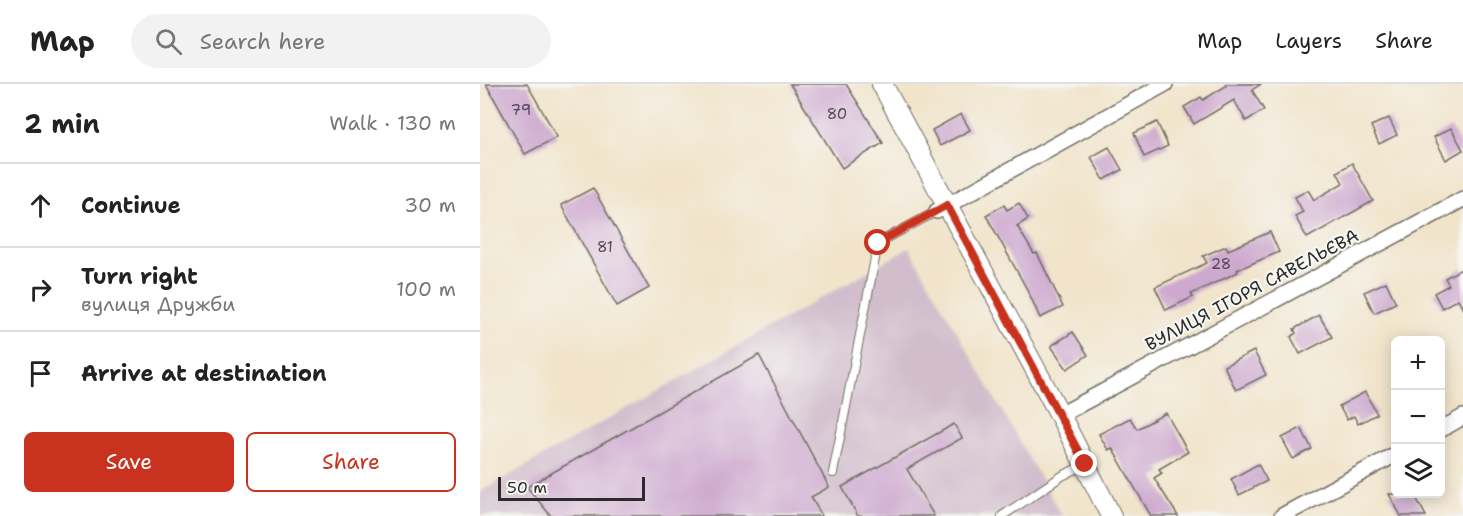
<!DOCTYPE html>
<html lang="en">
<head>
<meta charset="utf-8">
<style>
  :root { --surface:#fff; --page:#f2f2f2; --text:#222; --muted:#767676; --line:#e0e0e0; --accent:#c8321e }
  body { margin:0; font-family:"Shantell Sans",sans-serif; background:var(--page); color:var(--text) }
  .controls { position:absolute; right:18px; bottom:18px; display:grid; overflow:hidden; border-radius:9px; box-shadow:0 3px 15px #0003 }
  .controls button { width:54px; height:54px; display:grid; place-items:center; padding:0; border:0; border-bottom:2px solid var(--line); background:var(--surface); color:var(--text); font:30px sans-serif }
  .scale { position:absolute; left:18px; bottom:15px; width:147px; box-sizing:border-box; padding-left:6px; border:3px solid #2b2b2b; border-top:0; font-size:16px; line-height:21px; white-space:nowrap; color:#2b2b2b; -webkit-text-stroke:4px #f6f6f2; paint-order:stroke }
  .stop { position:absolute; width:18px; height:18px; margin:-14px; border:4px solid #c8321e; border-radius:50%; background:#fff }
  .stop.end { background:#c8321e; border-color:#fff; box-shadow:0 2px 6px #0008 }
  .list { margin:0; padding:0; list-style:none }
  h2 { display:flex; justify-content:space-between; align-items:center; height:78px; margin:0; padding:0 24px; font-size:26px }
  h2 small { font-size:20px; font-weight:400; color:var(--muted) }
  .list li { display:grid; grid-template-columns:39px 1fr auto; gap:18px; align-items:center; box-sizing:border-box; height:84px; padding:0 24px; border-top:2px solid var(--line) }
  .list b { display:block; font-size:22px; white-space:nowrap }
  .list p { margin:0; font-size:20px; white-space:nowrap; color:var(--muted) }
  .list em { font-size:20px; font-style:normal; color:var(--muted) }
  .actions { display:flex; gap:12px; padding:18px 24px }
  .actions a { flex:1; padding:14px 0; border:2px solid var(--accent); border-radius:9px; text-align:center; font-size:21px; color:var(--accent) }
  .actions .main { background:var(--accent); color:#fff }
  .icon { flex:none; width:33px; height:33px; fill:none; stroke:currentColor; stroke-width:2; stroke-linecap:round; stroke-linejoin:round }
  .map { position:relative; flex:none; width:983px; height:432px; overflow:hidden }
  header { display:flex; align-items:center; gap:36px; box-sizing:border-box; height:84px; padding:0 30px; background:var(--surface); border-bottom:2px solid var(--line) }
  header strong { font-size:28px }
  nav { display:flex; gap:33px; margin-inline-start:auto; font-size:21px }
  .search { width:420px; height:54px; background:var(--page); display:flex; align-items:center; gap:15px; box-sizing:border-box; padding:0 21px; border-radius:33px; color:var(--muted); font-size:22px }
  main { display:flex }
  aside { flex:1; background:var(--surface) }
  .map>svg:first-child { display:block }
  .industrial { fill:#d1bdcc }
  .building { fill:#cea9cf }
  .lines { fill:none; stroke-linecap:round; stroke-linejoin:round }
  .service-casing { stroke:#706c63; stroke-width:10 }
  .minor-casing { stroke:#706c63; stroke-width:18 }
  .tertiary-casing { stroke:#706c63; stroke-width:22 }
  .service { stroke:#fff; stroke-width:8 }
  .minor { stroke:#fff; stroke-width:15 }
  .tertiary { stroke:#fff; stroke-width:20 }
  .route { stroke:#c8321e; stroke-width:8 }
  .labels { text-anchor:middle; stroke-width:4.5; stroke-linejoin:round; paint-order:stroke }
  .number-label { font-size:15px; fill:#544a54 }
  .street-label { font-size:18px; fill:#2b2b2b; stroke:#f6f6f2 }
</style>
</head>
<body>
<header>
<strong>Map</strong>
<div class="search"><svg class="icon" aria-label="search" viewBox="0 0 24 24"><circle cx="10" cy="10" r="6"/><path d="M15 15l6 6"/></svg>Search here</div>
<nav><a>Map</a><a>Layers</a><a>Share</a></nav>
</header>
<main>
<aside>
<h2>2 min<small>Walk · 130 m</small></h2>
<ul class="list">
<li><svg class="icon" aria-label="ahead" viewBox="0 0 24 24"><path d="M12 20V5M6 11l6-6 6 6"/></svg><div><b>Continue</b></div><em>30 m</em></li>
<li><svg class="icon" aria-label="right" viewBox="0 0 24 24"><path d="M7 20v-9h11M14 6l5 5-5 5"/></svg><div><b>Turn right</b><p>вулиця Дружби</p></div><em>100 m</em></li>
<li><svg class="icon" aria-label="arrive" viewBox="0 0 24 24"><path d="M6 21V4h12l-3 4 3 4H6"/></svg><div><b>Arrive at destination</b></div></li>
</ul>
<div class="actions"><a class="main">Save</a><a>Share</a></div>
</aside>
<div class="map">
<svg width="983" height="432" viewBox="0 0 983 432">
  <rect width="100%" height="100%" fill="#f6f6f2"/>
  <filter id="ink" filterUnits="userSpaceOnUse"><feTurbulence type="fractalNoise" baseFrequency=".0167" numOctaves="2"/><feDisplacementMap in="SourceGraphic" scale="12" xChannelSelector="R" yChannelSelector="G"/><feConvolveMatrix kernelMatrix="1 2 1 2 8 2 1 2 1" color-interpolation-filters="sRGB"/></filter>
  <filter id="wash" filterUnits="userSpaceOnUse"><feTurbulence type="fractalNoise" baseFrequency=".008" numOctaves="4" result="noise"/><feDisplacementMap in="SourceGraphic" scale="24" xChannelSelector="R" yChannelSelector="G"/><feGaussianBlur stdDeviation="1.35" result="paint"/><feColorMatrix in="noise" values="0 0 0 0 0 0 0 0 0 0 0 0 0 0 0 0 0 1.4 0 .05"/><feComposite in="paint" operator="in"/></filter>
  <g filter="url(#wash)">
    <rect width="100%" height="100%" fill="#f1e4cb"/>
    <!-- industrial -->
    <path class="industrial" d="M429,164L582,432H0V408Z"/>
    <g id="blocks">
      <!-- building -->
      <g class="building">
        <path d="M6,0H47L77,53L45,70Z"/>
        <path d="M310,0H366L403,59L362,84Z"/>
        <path d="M745,0H781L772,6L784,26L766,37L754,16L714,40L704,23L721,13L723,16L746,2Z"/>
        <path d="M481,30L490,46L460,62L452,46Z"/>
        <path d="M909,34L917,51L899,60L891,42Z"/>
        <path d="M677,38L688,62L664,73L654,49Z"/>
        <path d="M971,44L983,66L966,76L954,53Z"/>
        <path d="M629,63L642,86L624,96L611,73Z"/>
        <path d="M872,79L893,117L827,154L815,132L823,128L815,113L828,106L834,116L863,99L857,88Z"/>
        <path d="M113,104L169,204L137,222L81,121Z"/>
        <path d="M539,119L548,135L537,142L554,170L557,169L583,223L560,234L549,209L506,131L524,121L527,126Z"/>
        <path d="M790,148L799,168L757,186L758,188L711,210L713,213L686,226L675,203L727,179L723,172L746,162L748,166Z"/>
        <path d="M983,184V224L978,215L962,224L954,209L969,201L965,194Z"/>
        <path d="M906,198L916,219L894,229L884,208Z"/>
        <path d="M839,231L852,253L820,270L811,253L816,249L814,245Z"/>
        <path d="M593,248L608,271L587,285L571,262Z"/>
        <path d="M774,267L786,291L756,306L744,282Z"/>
        <path d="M279,271L349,403L331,413L342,432H71L47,403Z"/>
        <path d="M885,308L897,330L878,340L874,332L867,336L859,322Z"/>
        <path d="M686,329L708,368L679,385L682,389L674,394L698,432H671L632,364L628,366L619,350L650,334L657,345Z"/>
        <path d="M474,340L482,354L427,385L454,432H378L362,403Z"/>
        <path d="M821,344L832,365L813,375L802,354Z"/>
        <path d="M778,380L787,397L759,411L751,395Z"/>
        <path d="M909,410H934L946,432H921Z"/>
      </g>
    </g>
  </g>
  <g filter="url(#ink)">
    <use href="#blocks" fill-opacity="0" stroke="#706c63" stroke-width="1.5"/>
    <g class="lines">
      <!-- service casing -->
      <g class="service-casing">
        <g id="service">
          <path d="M353,389L398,159L457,127"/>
          <path d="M522,432L582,392L604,381"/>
        </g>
      </g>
      <!-- minor casing -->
      <g class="minor-casing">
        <g id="minor">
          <path d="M457,127L685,0"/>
          <path d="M580,331L983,115"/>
          <path d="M960,346L983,333"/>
          <path d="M802,432L916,370"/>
        </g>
      </g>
      <!-- tertiary casing -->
      <g class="tertiary-casing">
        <path id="tertiary" d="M402,0L580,331L631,432"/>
      </g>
      <!-- service -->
      <use href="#service" class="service"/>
      <!-- minor -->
      <use href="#minor" class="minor"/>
      <!-- tertiary -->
      <use href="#tertiary" class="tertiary"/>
    </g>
  </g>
  <g class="lines" filter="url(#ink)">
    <!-- route -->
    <path class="route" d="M398,159L467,121L605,380"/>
  </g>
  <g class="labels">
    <!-- number labels -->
    <g class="number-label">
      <text x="41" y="31">79</text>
      <text x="357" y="35">80</text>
      <text x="125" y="168">81</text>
      <text x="741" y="185">28</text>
    </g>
    <!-- street labels -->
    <g class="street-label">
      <text transform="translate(772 206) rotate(-28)" y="6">ВУЛИЦЯ ІГОРЯ САВЕЛЬЄВА</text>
    </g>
  </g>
</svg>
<div class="controls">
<button>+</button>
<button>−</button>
<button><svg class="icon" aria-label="layers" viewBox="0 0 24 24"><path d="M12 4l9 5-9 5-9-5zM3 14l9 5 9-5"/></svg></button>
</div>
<div class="scale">50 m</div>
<div class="stop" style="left:398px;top:159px"></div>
<div class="stop end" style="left:605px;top:380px"></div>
</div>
</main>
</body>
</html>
